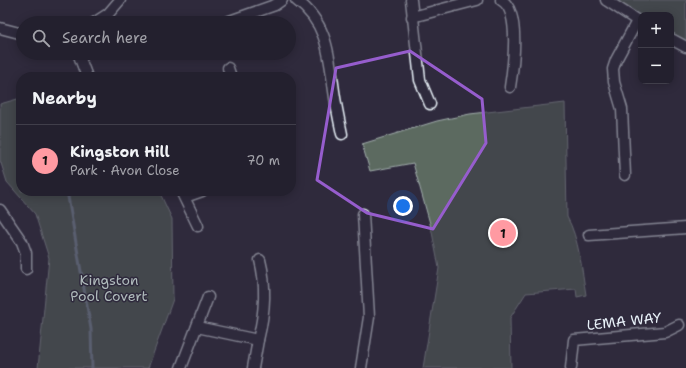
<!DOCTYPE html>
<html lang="en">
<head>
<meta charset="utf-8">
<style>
  :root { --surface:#23202e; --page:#2f2d3a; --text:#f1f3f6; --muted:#a3a3aa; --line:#403e4a; --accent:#ff9aa2 }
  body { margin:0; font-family:"Shantell Sans",sans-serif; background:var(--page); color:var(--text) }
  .controls { position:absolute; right:12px; top:12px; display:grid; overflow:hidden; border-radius:8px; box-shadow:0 2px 10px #0003 }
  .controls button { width:36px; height:36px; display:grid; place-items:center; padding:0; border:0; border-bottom:1px solid var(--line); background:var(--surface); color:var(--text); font:20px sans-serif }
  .you { position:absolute; left:403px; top:206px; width:14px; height:14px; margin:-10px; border:3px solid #fff; border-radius:50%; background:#1a73e8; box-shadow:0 0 0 6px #1a73e833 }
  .badge { display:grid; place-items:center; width:26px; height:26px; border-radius:50%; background:var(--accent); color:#111; font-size:13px; font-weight:700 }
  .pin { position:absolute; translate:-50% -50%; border:2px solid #fff; box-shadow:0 1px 4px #0006 }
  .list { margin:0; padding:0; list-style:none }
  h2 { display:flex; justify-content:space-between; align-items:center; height:52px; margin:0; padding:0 16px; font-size:17px }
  h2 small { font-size:13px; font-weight:400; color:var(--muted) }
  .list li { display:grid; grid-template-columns:26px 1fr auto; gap:12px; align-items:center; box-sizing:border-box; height:72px; padding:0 16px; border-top:1px solid var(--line) }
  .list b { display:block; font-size:15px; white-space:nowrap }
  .list p { margin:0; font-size:13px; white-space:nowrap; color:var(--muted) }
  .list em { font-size:13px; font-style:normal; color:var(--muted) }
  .icon { flex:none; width:22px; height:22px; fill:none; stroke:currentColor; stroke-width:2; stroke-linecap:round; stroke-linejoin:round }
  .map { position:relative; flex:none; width:686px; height:368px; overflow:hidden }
  .search { position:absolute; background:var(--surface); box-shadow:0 2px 10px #0003; left:16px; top:16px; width:280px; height:44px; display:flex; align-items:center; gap:10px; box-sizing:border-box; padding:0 14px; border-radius:22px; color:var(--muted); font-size:15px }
  .panel { position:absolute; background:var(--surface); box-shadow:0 2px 10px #0003; left:16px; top:72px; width:280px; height:124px; border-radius:16px }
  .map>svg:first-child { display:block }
  .green { fill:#5c6a61; stroke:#a2aeac }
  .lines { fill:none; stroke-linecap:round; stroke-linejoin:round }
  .stream { stroke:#8d9fae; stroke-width:3 }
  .street-casing { stroke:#e8f1f8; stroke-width:13 }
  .street { stroke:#2f2a3d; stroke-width:10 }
  .marked { fill:none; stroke:#965dcd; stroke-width:3; stroke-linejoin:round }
  .labels { text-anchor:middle; stroke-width:3; stroke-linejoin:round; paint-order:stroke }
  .park-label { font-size:14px; fill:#b0bbbc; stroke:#2f2a3d }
  .street-label { font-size:14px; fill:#e8f1f8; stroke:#2f2a3d }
</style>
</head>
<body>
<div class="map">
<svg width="686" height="368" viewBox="0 0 686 368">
  <rect width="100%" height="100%" fill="#2f2a3d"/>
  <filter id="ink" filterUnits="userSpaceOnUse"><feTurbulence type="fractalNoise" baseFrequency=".025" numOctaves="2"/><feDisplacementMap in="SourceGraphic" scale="8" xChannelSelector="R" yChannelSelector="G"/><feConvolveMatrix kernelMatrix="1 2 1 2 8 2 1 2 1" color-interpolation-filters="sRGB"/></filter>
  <g filter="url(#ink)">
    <!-- green -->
    <g class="green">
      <path d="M615,0H686V40L671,32V15H641V17Z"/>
      <path d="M21,98V191H159L172,219L173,299L148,368H38L49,258L35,214L7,182L0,160V104Z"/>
      <path d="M565,103L567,217C579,238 582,271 586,295L577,297L576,289L526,293L510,318L511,368H423L439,268L431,227L413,163L370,171L362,144L437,121L470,114Z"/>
    </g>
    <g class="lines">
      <!-- stream -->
      <path class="stream" d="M67,191L91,329L92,368"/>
      <!-- street casing -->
      <g class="street-casing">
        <g id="street">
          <path d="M296,0C328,23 329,56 334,91C336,106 339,120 342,134"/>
          <path d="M411,0L420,80L430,104"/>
          <path d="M501,0C521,10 513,68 510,87"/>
          <path d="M606,0L641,23"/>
          <path d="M412,17L477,0"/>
          <path d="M94,23L108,14L120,0"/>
          <path d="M224,23L275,5L282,0"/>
          <path d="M0,28L23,34"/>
          <path d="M671,39L686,47"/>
          <path d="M78,53L87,77"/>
          <path d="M228,68L231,77"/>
          <path d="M625,175L622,109L614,82L613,69L616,60L637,21"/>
          <path d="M181,191L198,226"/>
          <path d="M185,197L202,191"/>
          <path d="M0,210L22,242L26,253V269"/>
          <path d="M589,235L686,228"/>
          <path d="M197,327L258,340L253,368"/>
          <path d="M258,340C265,312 267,287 260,260"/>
          <path d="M181,368L208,297"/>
          <path d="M361,368L369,317L363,214"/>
          <path d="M571,368L574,340L665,332L679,325"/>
        </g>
      </g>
      <!-- street -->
      <use href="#street" class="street"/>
    </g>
  </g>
  <!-- marked area -->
  <path d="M0 0H686V368H0ZM410,51L482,99L486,143L433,229L367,213L317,180L336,68Z" fill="#2f2a3d" fill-opacity=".55" fill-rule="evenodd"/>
  <path class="marked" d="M410,51L482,99L486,143L433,229L367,213L317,180L336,68Z"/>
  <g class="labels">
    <!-- park labels -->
    <g class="park-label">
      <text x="109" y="285">Kingston<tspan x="109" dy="16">Pool Covert</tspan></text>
    </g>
    <!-- street labels -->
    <g class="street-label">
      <text transform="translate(624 321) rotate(-6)" y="5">LEMA WAY</text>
    </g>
  </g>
</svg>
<div class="controls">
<button>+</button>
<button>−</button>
</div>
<div class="you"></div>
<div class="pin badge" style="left:503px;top:233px">1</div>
<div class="search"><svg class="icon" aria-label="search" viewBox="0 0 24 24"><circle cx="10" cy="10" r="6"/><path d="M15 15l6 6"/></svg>Search here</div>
<section class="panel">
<h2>Nearby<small></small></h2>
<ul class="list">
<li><span class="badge">1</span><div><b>Kingston Hill</b><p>Park · Avon Close</p></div><em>70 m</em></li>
</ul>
</section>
</div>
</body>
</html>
